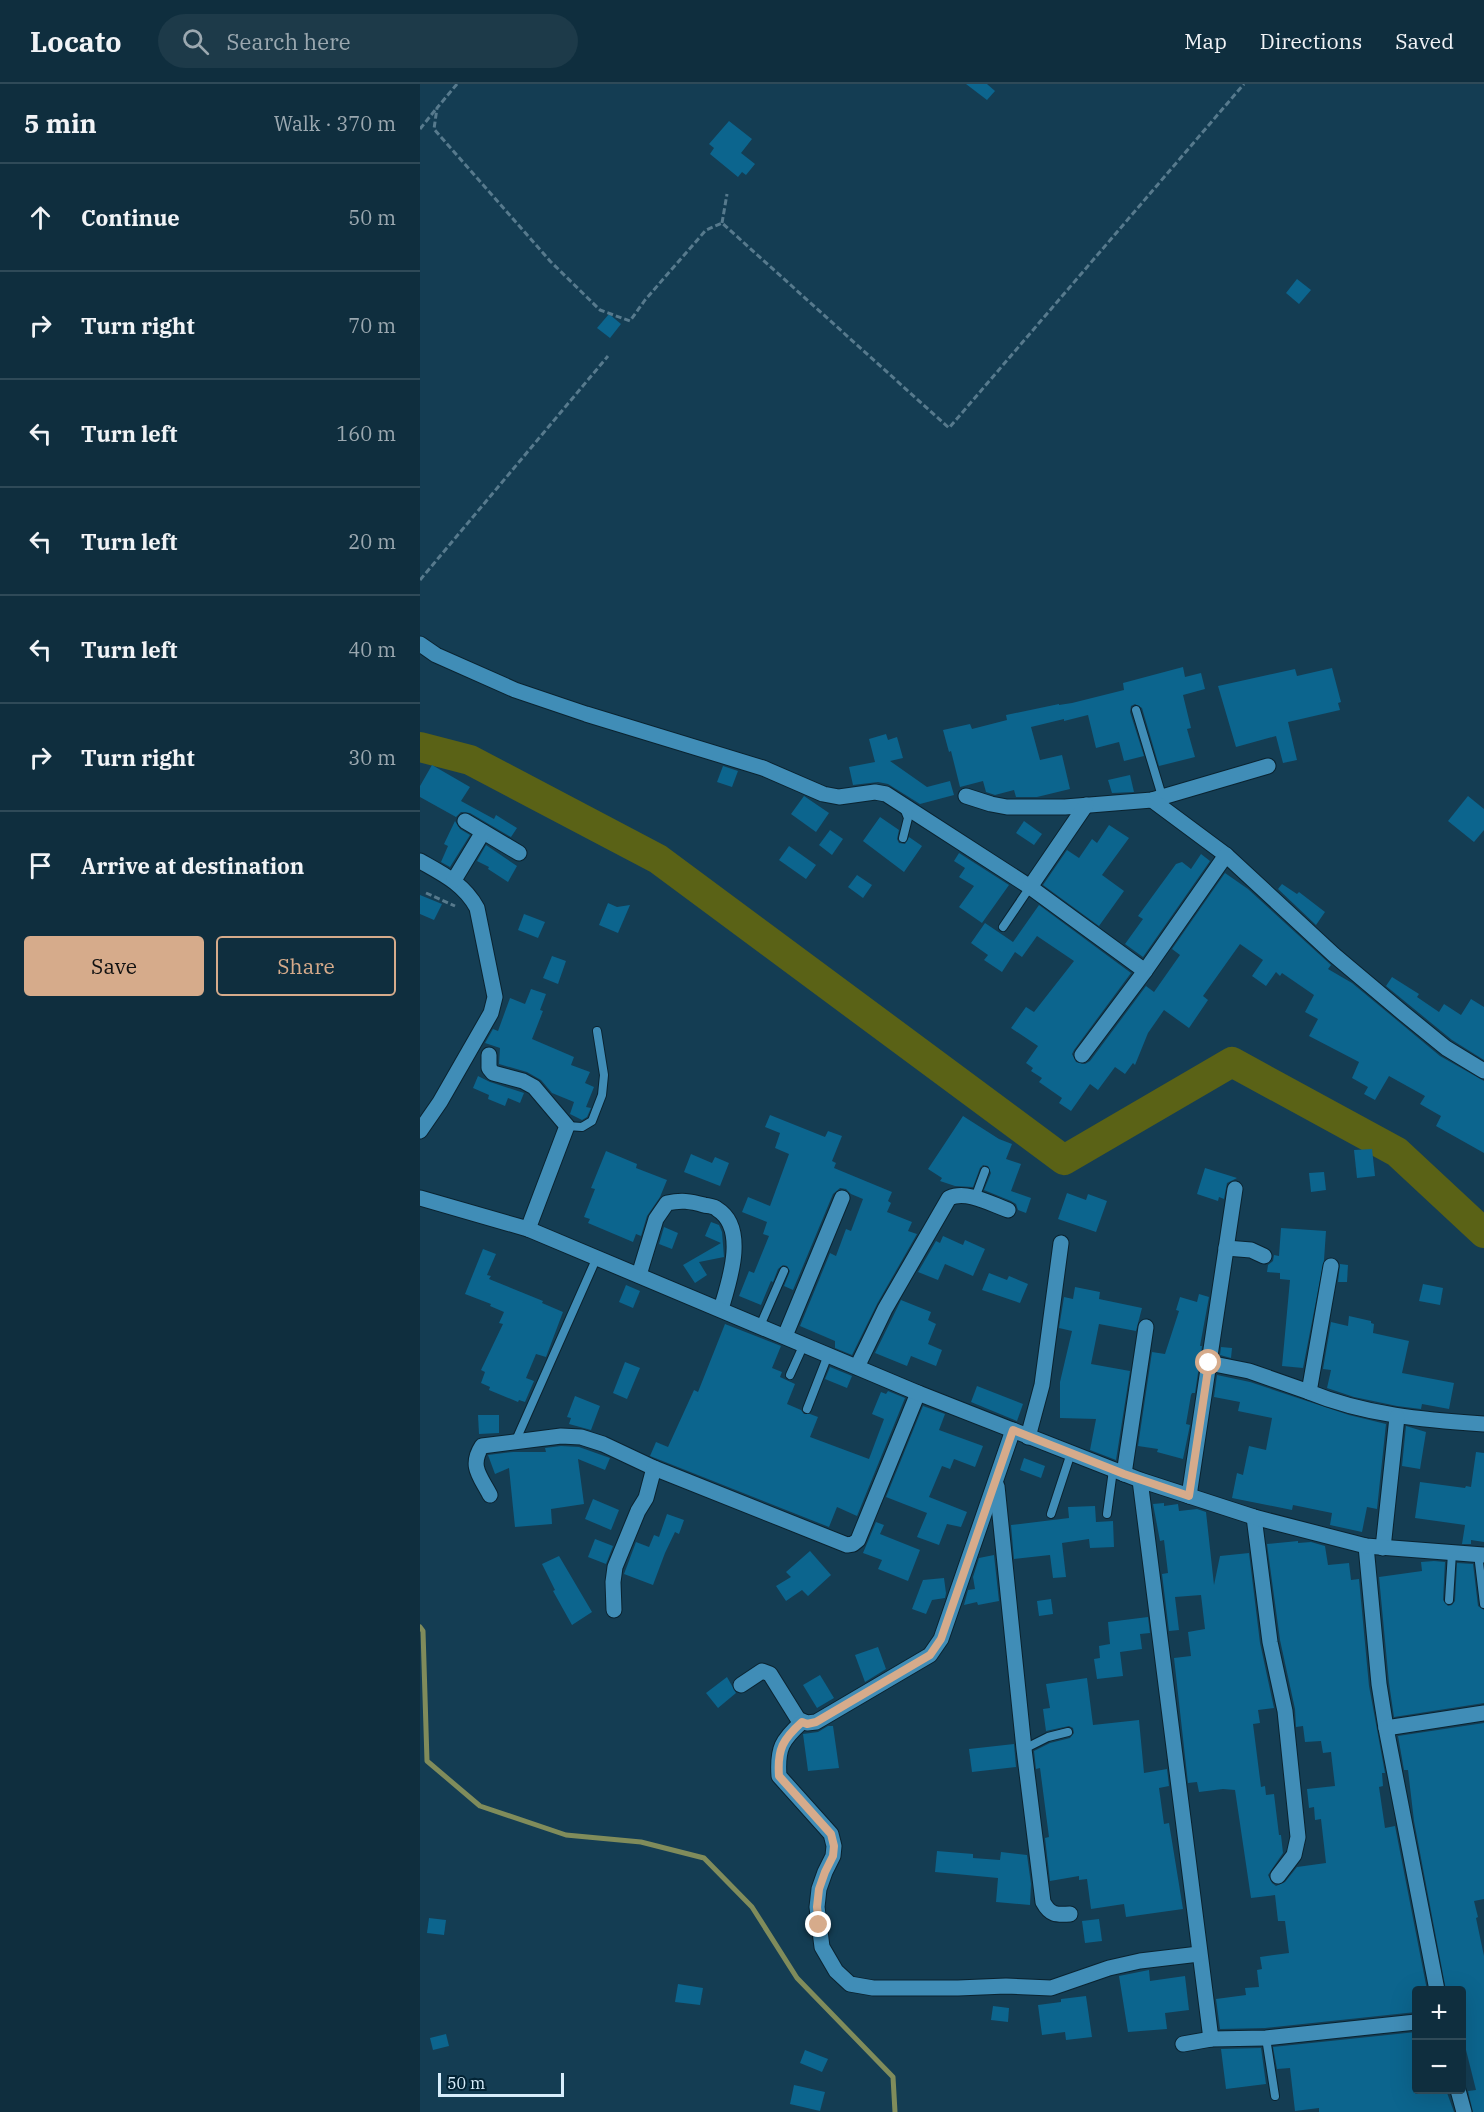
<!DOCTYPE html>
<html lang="en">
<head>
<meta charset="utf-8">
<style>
  :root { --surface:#0f2e3e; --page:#1d3a49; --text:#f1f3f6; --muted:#9ba8b0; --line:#2f4a58; --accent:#d6ab8b }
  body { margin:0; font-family:"IBM Plex Serif",serif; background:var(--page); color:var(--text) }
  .controls { position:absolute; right:18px; bottom:18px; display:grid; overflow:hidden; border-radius:6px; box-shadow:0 6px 24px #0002 }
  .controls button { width:54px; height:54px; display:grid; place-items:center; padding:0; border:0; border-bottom:2px solid var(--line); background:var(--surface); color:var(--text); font:30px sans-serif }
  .scale { position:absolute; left:18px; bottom:15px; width:126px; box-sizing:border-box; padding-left:6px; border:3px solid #d8eefc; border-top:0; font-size:16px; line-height:21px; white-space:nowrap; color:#d8eefc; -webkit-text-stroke:4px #022334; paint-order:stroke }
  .stop { position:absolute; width:18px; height:18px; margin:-14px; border:4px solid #d6ab8b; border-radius:50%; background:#fff }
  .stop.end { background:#d6ab8b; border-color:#fff; box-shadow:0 2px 6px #0008 }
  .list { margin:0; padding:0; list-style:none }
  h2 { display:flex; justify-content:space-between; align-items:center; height:78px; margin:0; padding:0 24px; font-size:26px }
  h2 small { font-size:20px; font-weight:400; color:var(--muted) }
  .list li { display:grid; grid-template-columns:39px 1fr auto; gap:18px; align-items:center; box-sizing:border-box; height:108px; padding:0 24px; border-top:2px solid var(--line) }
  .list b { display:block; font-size:22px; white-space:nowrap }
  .list em { font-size:20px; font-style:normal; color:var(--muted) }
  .actions { display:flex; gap:12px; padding:18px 24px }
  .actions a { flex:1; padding:14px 0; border:2px solid var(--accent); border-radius:6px; text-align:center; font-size:21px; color:var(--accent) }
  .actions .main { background:var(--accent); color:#111 }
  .icon { flex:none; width:33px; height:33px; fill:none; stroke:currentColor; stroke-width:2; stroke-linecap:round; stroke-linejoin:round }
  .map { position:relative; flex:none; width:1064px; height:2028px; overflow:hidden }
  header { display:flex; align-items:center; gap:36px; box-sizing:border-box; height:84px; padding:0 30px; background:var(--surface); border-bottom:2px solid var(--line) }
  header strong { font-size:28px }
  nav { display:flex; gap:33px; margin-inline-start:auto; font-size:21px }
  .search { width:420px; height:54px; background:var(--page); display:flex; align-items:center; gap:15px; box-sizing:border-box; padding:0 21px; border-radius:33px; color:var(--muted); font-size:22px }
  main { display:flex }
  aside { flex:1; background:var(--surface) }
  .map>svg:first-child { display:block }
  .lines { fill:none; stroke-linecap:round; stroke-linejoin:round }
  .stream { stroke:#808c5b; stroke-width:5 }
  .river { stroke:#5a6216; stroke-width:30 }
  .building { fill:#0c658e }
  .service-casing { stroke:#0a2330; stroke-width:10 }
  .minor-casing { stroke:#0a2330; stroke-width:17 }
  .tertiary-casing { stroke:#0a2330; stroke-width:17 }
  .path { stroke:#577a8d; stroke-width:3; stroke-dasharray:6 3; stroke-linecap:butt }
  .service { stroke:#408db7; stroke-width:8 }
  .minor { stroke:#408db7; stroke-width:15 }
  .tertiary { stroke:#408db7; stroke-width:15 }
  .route { stroke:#d6ab8b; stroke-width:8 }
</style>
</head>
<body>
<header>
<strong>Locato</strong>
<div class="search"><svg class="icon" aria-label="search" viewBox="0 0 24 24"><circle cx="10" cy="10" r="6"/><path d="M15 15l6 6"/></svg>Search here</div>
<nav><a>Map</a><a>Directions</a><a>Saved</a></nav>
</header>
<main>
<aside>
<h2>5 min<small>Walk · 370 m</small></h2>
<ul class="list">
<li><svg class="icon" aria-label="ahead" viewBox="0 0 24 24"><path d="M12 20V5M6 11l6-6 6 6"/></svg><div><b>Continue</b></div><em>50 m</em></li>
<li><svg class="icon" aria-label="right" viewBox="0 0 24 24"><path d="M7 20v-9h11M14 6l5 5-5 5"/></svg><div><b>Turn right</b></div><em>70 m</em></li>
<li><svg class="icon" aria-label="left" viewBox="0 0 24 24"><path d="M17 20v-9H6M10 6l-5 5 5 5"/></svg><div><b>Turn left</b></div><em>160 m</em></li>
<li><svg class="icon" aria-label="left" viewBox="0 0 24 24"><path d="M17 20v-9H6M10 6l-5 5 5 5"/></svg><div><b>Turn left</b></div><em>20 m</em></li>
<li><svg class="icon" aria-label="left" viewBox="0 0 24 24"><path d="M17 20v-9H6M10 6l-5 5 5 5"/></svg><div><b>Turn left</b></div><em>40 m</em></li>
<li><svg class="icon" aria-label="right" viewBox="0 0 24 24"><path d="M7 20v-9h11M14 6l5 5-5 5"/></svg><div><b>Turn right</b></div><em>30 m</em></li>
<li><svg class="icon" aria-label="arrive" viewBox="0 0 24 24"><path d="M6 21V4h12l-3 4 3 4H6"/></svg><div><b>Arrive at destination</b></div></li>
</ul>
<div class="actions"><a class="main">Save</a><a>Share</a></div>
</aside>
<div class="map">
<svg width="1064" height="2028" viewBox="0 0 1064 2028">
  <rect width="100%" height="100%" fill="#143d53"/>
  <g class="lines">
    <!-- stream -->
    <path class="stream" d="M0,1543L3,1547L7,1677L60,1722L146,1751L221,1758L284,1774L332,1823L377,1894L473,1993L475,2028"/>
    <!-- river -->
    <path class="river" d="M0,663L50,676L238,775L644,1076L812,978L977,1068L1064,1149"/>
  </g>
  <!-- building -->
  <g class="building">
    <path d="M546,0H567L575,7L567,16Z"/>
    <path d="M309,37L332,55L321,69L335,80L326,91L322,88L318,93L290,70L294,64L289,60Z"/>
    <path d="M877,195L891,206L879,220L866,209Z"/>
    <path d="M189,230L201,240L190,254L177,244Z"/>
    <path d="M763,583L765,593L781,589L785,605L763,611L771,644L767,645L775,673L739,682L722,624L715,620L711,622L710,628L724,672L704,677L699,658L676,664L668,631L644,637V635L611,643L620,676L642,671L650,705L617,713H596L594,706L575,711L566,708L563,697L540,703L531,667L529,668L523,646L550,640L552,645L587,636L586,631L639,620V621L652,619L704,606L703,599Z"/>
    <path d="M912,584L921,618L918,619L920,626L868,638L877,676L863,679L856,652L816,663L798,602L875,585L877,592Z"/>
    <path d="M466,650L468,656L477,653L483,674L470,677L507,703L530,697L534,711L500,720L468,700L458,698L433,701L429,683L455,678L449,655Z"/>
    <path d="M12,681L50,703L41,717L74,735L76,731L97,744L91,753L50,729L41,728L36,733L0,713V702Z"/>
    <path d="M303,682L318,687L312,703L297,698Z"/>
    <path d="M710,691L714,708L692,709L688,696Z"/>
    <path d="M384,712L409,729L396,748L371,730Z"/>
    <path d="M1048,712L1064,725V746L1054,758L1028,737Z"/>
    <path d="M460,733L479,746L477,755L479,759L485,760L489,753L502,762L484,788L443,757Z"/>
    <path d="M35,737L40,745L50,751L30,783L21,778L28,762L24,760Z"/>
    <path d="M604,737L622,750L614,761L596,749Z"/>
    <path d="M689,741L709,754L682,791L704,807L679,842L623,801L647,766L659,774L672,755L677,759Z"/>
    <path d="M410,746L423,755L412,771L399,761Z"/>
    <path d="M66,761L97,782L88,798L68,785L69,783L57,777Z"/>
    <path d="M369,762L396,781L386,795L359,776Z"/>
    <path d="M539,769L589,801L562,839L539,823L554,802L539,793L545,784L534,777Z"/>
    <path d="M781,770L790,777L723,873L705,860L723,835L718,832L756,780L762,778L771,785Z"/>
    <path d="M805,789L828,805L911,881L908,885L932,899L1020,972L1064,997V1069L1016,1042L1021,1032L1000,1020L1005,1012L969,992L955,1016L944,1010L948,1003L932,994L939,978L889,952L898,935L885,928L894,911L862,889L860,892L856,888L846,902L832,892L843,876L820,860L783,912L788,916L769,944L744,926L728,949L715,981L713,979L705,990L695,983L678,1006L670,1000L651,1027L639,1019L642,1014L619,998L622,994L611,987L613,984L606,979L618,962L591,944L606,923L614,928L654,877L617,852L602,873L595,868L582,888L564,876L568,871L551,859L565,839L593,858L619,821L711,889L654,966L652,970L656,978L665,980L670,977L726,902L734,908L760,871L752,865Z"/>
    <path d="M437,791L452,801L443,814L428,803Z"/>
    <path d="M862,800L877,810L879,808L905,828L896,841L858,805Z"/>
    <path d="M0,811L22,820L14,836L0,830Z"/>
    <path d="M188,819L197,823L210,821L198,849L179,841Z"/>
    <path d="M104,830L125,838L118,854L98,846Z"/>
    <path d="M132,872L146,877L138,900L123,894Z"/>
    <path d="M972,893L999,910L997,913L1019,928L1024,920L1041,931L1051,915L1064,923V976L1032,956L966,902Z"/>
    <path d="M111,905L126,910L120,926L123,927L112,955L154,973L151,981L170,988L165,999L174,1003L166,1023L171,1024L167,1033L162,1036L150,1030L154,1018L132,1009L121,996L107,988L79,980L80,964L65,959L73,945L78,947L90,914L105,920Z"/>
    <path d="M58,992L70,998L104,1009L100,1019L88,1014L85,1022L68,1015L69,1011L53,1004Z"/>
    <path d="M350,1031L405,1053L408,1047L422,1052L412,1077L416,1079L414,1084L472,1108L468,1117L471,1119L467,1128L492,1138L488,1147L497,1150L457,1220L432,1271L415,1264V1257L380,1242L410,1169L416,1172L426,1145L431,1147L443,1115L431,1110L426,1105L420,1104L413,1110L373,1206L364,1202L370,1187L367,1182L363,1181L358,1185L353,1198L351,1197L341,1221L319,1212L329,1187L334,1189L349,1152L343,1150L347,1138L322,1128L328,1113L350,1122L369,1070L355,1064L360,1049L345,1043Z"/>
    <path d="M543,1032L579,1055L592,1060L586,1075L601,1080L591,1107L611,1114L606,1129L598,1126L596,1120L591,1117L564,1106L571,1089L568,1082L563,1081L560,1084L553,1103L535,1102L520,1097L522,1094L508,1085Z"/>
    <path d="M952,1065L955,1092L937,1094L934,1066Z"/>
    <path d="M186,1067L217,1080L216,1084L247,1096L240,1113L227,1132L221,1152L216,1150L213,1158L168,1139L170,1135L164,1133L175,1105L171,1104Z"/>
    <path d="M271,1070L292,1079L295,1073L309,1079L300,1102L264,1088Z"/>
    <path d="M785,1084L817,1094L807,1099L804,1115L799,1113L798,1117L777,1110Z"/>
    <path d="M904,1088L906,1106L891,1108L889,1089Z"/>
    <path d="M647,1109L666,1116L668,1110L687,1117L676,1148L638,1135Z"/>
    <path d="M291,1138L299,1141L302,1148L304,1173L279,1178L287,1191L275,1199L263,1181L301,1159L285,1152Z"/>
    <path d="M244,1143L258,1149L252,1165L239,1160Z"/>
    <path d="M861,1144L906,1147L904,1176L883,1284L862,1282L870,1196L860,1195V1189L847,1188L848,1181L853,1177L854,1171L859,1172Z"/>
    <path d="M523,1152L543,1161L545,1156L565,1165L553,1192L525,1180L518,1196L498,1188L516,1157L520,1159Z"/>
    <path d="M63,1165L76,1170L67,1191L71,1192L69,1195L123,1217L122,1219L143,1228L126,1273L116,1270L106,1294L114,1297L105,1318L99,1316L98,1318L69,1306L70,1303L61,1299L65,1288L61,1286L83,1240L79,1239L84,1228L70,1222L71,1220L45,1210Z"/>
    <path d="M920,1180L928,1181L927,1198H918Z"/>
    <path d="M569,1189L587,1196L589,1192L608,1200L600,1219L562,1206Z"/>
    <path d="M1003,1200L1023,1204L1020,1221L999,1217Z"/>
    <path d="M206,1201L220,1207L213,1224L199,1218Z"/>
    <path d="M655,1203L680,1208L679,1215L722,1224L716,1247L679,1240L671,1280L710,1287L696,1376L670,1366L676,1335L640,1334V1298L652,1247L639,1244L644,1213L653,1215Z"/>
    <path d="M779,1210L789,1213L780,1262H782L775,1309H772L771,1311L766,1340L770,1341L763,1375L737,1368L738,1365L718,1362L732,1268L745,1270L759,1227L756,1226L760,1213L777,1218Z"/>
    <path d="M481,1216L511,1228L508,1236L516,1240L508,1260L522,1266L516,1282L491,1272L487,1282L455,1269Z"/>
    <path d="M929,1232L951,1237V1239L954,1240L953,1249L989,1257L982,1289L1034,1299L1029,1325L1002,1320L1001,1325L977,1322L934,1313L907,1304L911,1286L903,1285L911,1238L928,1242Z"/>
    <path d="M305,1240L361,1262L352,1284L362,1288L360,1293L375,1300L367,1320L381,1326L384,1330H390L398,1333L390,1353L449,1375L464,1335L452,1330L461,1308L466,1310L468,1307L485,1314L437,1432L417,1423L409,1443L230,1372L236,1358L248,1363L274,1306L278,1308Z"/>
    <path d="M801,1263L812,1264L811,1274L800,1271Z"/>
    <path d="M205,1278L220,1284L207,1315L193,1309Z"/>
    <path d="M410,1283L432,1292L427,1304L405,1295Z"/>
    <path d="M797,1291L830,1298L929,1331L966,1340L957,1425L947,1423L942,1448L910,1441L912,1429L873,1421L872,1426L812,1414L817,1389L823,1391L829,1362L846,1366L852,1334L818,1327L820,1318L794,1313Z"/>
    <path d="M557,1302L603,1320L597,1337L551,1318Z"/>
    <path d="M155,1312L180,1322L171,1346L149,1340L151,1334L147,1333Z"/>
    <path d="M503,1322L525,1330L519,1346L563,1362L555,1383L534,1375L530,1385L522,1382L509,1413L547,1428L541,1443L527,1440L519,1461L497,1453L507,1429L466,1413Z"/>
    <path d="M58,1331H79V1349L59,1350Z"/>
    <path d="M986,1342L1006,1348L1000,1385L982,1382Z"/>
    <path d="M141,1362L159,1363L190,1374L185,1386L158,1375L164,1420L131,1425L132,1440L95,1443L89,1384L75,1390L68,1371L93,1368H126L125,1364Z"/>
    <path d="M1056,1368L1064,1369V1458L1051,1456V1460H1042L1045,1441L995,1434L1000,1398L1045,1404L1046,1402L1051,1403Z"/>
    <path d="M604,1374L625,1382L621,1394L600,1386Z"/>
    <path d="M173,1415L199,1426L191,1446L165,1435Z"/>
    <path d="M744,1419V1422L758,1420L759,1427L777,1425L786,1428L794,1501L800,1472L829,1469L840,1559L854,1624L838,1626L840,1639L833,1640L841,1703L845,1702L846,1711L854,1710L859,1751H861L863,1769L848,1791L852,1799L856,1802L865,1798L877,1783L906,1779L901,1735L895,1736L894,1723L889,1724L887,1705L915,1702L911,1668L903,1669L901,1657L885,1658L883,1642L876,1643L875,1625L860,1556L847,1460L878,1457V1459L891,1458L905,1462L908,1481L929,1479L931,1496L939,1495L949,1602L965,1689H962L963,1702L959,1703L965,1744L975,1742L1007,1906H996V1928L845,1944L800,1945L796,1915L826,1911L825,1904L839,1903L837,1886L842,1885L840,1873L869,1869L865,1837H858L855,1811L831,1814L815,1706L803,1705L779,1708L777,1698L768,1699L754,1574L771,1572L768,1548L785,1545L781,1511L755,1513L759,1546L749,1547L742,1490L748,1489L744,1456L740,1457L733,1420Z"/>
    <path d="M675,1422L676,1438L693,1437L694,1463L670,1464L669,1455L642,1459L646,1493L633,1494L630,1471L594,1475L591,1441L649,1434L648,1423Z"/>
    <path d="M247,1430L264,1436L259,1450L255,1448L245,1469L233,1501L204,1490L216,1458L229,1463L234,1451L239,1453Z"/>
    <path d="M456,1438L464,1441L460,1450L500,1466L488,1497L458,1485L462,1476L443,1469Z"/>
    <path d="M175,1455L193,1462L186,1480L168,1473Z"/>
    <path d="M390,1467L411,1491L388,1512L382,1506L366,1517L356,1502L371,1493L366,1488Z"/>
    <path d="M574,1471L579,1517L558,1521L557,1518L544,1521L548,1506L555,1505L553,1493L559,1474Z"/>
    <path d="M139,1472L172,1528L152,1541L133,1507L135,1506L122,1480Z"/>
    <path d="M1014,1477L1025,1478L1023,1516L1028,1522L1032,1521L1035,1517L1037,1479L1053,1480L1058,1522L1064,1526V1619L974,1633L969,1599L959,1493L1002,1487L1001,1478Z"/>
    <path d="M524,1494L526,1509L525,1514L512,1516L506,1530L492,1525L503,1496Z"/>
    <path d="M631,1515L633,1530L619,1532L617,1517Z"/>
    <path d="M728,1533L730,1549L720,1550L722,1565L700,1568L703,1592L677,1595L674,1575L680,1574L679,1562L690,1560L688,1538Z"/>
    <path d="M458,1563L466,1585L445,1598L435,1571Z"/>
    <path d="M400,1591L414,1614L397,1624L383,1601Z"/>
    <path d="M307,1593L316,1609L298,1624L286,1609Z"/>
    <path d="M667,1594L673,1641L719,1636L724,1689L747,1685L749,1702L739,1704L744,1740L749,1739L763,1825L706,1833L704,1820L671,1825L667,1795L659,1796V1792L630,1797L625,1754L629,1753L620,1684L616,1685L614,1667L630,1659L650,1654L654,1649L653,1644L649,1642L626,1647L623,1625L630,1624L626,1600Z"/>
    <path d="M1064,1639V1815L1054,1817L1058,1833L1056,1834L1064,1872V2028H1053L1048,2007L1056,2006L1041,1946V1906H1026L994,1737L988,1686H984L978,1652Z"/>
    <path d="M408,1642H413L419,1684L388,1687L383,1650L398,1648Z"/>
    <path d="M594,1660L596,1683L552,1688L549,1665Z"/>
    <path d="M517,1767L553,1770V1774L580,1776L581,1768L607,1771L611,1800L610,1821L576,1818L578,1794L515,1788Z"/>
    <path d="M9,1834L26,1836L24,1851L7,1849Z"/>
    <path d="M679,1835L682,1857L665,1859L662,1837Z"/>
    <path d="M729,1886L730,1897L765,1892L769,1926L745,1929L747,1945L708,1948L699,1892Z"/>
    <path d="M258,1900L283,1904L280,1921L255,1918Z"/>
    <path d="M666,1912L672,1953L646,1956L645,1948L622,1951L618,1921L641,1918V1915Z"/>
    <path d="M573,1922L589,1924L588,1938L571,1936Z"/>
    <path d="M996,1948V2006H1026L1034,2028H899V2024L875,2027L870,1984L857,1985L853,1963Z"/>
    <path d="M26,1950L29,1962L13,1966L10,1954Z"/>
    <path d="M841,1964L846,2000L806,2005L801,1965Z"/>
    <path d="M385,1966L408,1975L402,1988L380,1979Z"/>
    <path d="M374,2001L405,2008L400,2027L370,2020Z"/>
  </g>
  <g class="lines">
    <!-- service casing -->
    <g class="service-casing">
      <g id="service">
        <path d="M716,626L742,712"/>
        <path d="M483,754L488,734L484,724"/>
        <path d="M583,843L610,803"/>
        <path d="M147,1042L162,1043L172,1037L182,1011L184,991L177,947"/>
        <path d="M555,1114L565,1087"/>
        <path d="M340,1242L364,1187"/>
        <path d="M370,1291L384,1260"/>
        <path d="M387,1325L408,1271"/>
        <path d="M96,1356L177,1173"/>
        <path d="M631,1430L651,1369"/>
        <path d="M687,1430L693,1386"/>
        <path d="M1058,1470L1064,1520"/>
        <path d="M1029,1516L1032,1469"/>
        <path d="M604,1665L628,1653L648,1648"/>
        <path d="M846,1954L855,2012"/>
      </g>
    </g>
    <!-- minor casing -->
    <g class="minor-casing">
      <g id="minor">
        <path d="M0,560L16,571L95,606L166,630L343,684L403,710L419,713L455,708L466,710L610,803L725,887"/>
        <path d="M546,712L571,720L587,723H645L732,716L848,682"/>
        <path d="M732,716L806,771L914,871L983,929L1026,964L1064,987"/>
        <path d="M45,737L99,769"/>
        <path d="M0,777C23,790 44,800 57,824L75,913L71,929L20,1018L0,1047"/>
        <path d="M34,796L63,748"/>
        <path d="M610,803L666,721"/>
        <path d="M69,971V984L73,989L103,997L114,1003L147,1042L108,1145"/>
        <path d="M662,971L725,887L806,771"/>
        <path d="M806,1164L831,1166L844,1172"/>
        <path d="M911,1182L889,1308C945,1331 1004,1336 1064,1340"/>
        <path d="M219,1191L236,1135L247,1119C261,1116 270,1117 284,1121C288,1122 294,1122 297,1125C328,1144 309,1198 301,1225"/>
        <path d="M365,1252L422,1114"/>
        <path d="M789,1279L829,1287L889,1308"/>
        <path d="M437,1283L465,1225L529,1114C547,1106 571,1120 588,1126"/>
        <path d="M608,1353L622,1301L641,1159"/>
        <path d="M704,1390L726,1243"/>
        <path d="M720,1396L791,1955L846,1954L996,1938"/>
        <path d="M577,1402L604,1665L623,1818C630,1831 636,1831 650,1830"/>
        <path d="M70,1411C60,1392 49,1382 62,1362L141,1352L161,1353L183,1360L234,1384L427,1461L433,1460L438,1456L498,1309"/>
        <path d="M769,1412L815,1105"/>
        <path d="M834,1433L850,1558L865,1627L878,1753L874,1771L858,1792"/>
        <path d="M946,1462L959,1600L966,1644L1017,1906"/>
        <path d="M963,1464L977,1333"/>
        <path d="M194,1526L193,1498L195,1483L218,1427L226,1414L234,1384"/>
        <path d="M321,1601L342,1587L350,1590L378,1635L387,1639L396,1638L510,1571L521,1555L593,1346"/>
        <path d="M382,1638C362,1656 357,1664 359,1692L411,1750L414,1762L413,1772L405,1788L399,1805L397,1823L402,1863L416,1887L430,1900L453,1904H538L586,1902L631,1904L689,1884L720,1877L779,1870"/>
        <path d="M966,1644L1064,1629"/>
        <path d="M763,1960L791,1955"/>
        <path d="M1038,2006L1044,2028"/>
      </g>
    </g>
    <!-- tertiary casing -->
    <g class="tertiary-casing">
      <path id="tertiary" d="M0,1114L108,1145L498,1309L720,1396L834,1433L946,1462L1064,1471"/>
    </g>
    <!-- path -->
    <g class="path">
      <path d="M37,0L17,24L14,45L130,177L180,226L210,237L225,216L286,146L302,139L529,344L824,0"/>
      <path d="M0,45L16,25"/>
      <path d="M302,139L307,110"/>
      <path d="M0,496L188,272"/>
      <path d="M6,809L35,822"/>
    </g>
    <!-- service -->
    <use href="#service" class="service"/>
    <!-- minor -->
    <use href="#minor" class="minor"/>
    <!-- tertiary -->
    <use href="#tertiary" class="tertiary"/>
  </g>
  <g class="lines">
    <!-- route -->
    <path class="route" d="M399,1841L397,1823L399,1805L405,1788L413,1772L414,1762L411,1750L359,1692C357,1665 363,1655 382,1638L387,1640L396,1638L510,1571L521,1555L593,1346L704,1390L769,1412L789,1279"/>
  </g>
</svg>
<div class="controls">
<button>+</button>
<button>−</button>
</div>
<div class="scale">50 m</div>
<div class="stop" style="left:789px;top:1279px"></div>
<div class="stop end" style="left:399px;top:1841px"></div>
</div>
</main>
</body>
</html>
